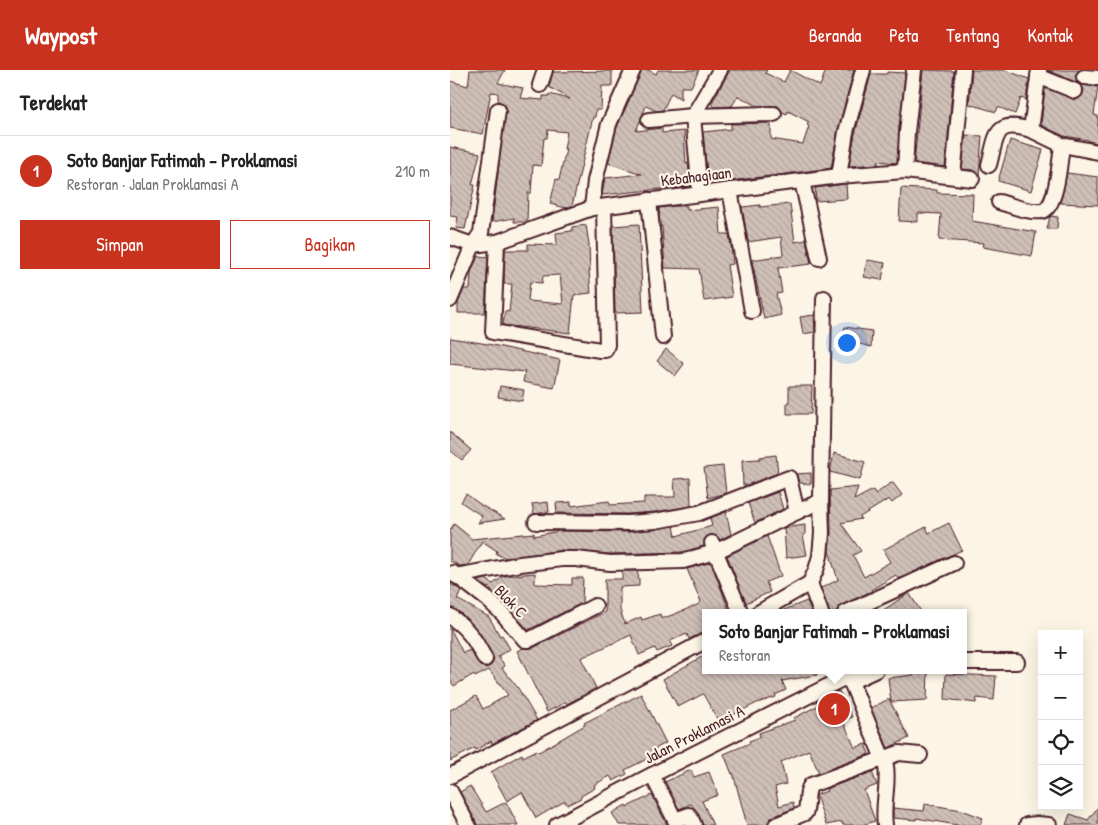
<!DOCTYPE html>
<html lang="id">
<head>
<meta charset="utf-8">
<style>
  :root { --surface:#fff; --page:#f2f2f2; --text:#222; --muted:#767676; --line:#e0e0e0; --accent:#c8321e }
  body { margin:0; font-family:"Patrick Hand",sans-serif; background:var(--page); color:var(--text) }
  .controls { position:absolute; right:15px; bottom:15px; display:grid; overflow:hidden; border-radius:0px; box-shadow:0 5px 20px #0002 }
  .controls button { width:45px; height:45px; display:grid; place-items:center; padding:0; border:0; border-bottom:1px solid var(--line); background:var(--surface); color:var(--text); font:25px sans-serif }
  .you { position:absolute; left:396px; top:272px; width:18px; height:18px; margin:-12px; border:4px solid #fff; border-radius:50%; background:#1a73e8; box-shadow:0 0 0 8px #1a73e833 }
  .badge { display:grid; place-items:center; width:32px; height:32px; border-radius:50%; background:var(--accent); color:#fff; font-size:16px; font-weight:700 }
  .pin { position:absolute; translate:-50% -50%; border:2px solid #fff; box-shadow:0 1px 5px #0006 }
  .popup { position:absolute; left:252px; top:539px; width:265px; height:65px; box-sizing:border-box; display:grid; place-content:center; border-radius:0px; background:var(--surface); filter:drop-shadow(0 1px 4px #0005); font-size:16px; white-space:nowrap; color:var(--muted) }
  .popup b { font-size:19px; color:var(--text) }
  .popup::after { content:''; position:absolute; left:50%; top:100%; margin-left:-10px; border:10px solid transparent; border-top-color:var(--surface) }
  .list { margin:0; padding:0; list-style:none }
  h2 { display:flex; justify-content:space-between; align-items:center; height:65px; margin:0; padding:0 20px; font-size:21px }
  h2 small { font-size:16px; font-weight:400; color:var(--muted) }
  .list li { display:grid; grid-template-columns:32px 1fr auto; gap:15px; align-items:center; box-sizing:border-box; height:70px; padding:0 20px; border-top:1px solid var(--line) }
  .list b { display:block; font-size:19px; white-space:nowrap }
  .list p { margin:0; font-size:16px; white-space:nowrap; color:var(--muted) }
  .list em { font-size:16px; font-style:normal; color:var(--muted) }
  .actions { display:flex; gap:10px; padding:15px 20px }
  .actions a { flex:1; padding:11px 0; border:1px solid var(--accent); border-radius:0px; text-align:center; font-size:18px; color:var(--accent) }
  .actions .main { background:var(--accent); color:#fff }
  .icon { flex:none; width:28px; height:28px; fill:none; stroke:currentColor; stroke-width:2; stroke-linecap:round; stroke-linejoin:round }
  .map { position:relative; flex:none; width:648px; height:755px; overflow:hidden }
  header { display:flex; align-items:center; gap:30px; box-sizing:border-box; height:70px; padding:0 25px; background:var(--accent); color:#fff }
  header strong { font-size:24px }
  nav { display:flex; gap:28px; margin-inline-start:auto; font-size:18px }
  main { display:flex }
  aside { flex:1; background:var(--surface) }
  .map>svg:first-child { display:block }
  .building { fill:url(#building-back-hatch); stroke:#4a1f2b; fill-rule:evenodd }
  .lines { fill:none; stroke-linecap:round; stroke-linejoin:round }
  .minor-casing { stroke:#4a1f2b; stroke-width:18 }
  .minor { stroke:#fcf5e5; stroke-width:14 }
  .labels { text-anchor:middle; stroke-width:4.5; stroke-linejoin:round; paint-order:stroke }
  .street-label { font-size:16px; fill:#4a1f2b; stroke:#fcf5e5 }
</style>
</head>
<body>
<header>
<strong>Waypost</strong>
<nav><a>Beranda</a><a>Peta</a><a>Tentang</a><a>Kontak</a></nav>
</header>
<main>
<aside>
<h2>Terdekat<small></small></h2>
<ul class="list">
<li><span class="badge">1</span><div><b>Soto Banjar Fatimah - Proklamasi</b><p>Restoran · Jalan Proklamasi A</p></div><em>210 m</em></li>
</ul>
<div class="actions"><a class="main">Simpan</a><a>Bagikan</a></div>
</aside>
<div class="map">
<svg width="648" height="755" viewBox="0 0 648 755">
  <defs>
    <pattern id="building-back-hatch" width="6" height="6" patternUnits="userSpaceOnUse" patternTransform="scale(1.25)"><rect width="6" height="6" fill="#cfc0b7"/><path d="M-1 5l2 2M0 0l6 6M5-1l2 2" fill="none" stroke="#b3a59e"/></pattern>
  </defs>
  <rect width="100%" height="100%" fill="#fcf5e5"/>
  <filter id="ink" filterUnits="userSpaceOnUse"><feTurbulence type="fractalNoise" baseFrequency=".02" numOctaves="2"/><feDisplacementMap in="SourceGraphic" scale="10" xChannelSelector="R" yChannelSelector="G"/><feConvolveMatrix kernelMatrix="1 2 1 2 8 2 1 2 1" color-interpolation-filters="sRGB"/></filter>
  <g filter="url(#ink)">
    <!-- building -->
    <g class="building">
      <path d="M20,0H55L48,13L73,18L70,28L93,30V26H99V24L120,29L99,17L103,2L162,1V16H152L151,40H146L145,47H143L122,136L116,138L100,134L106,109L109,110L116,79H114L117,62L98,60L97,68H94L91,96L83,95L81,123H78L77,152H64V148L42,152L56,37L53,33L48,31V23L41,22L33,64L0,58V11L18,16Z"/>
      <path d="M192,0H198L206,4L208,0H249L241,17H231V29L221,23L213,40L206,41L196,36L186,61L212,58V63L234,61L236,94L238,93L241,116L152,125L155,108L192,104L158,93L167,57Z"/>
      <path d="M280,0H317L315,3L334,12L340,0L370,16L376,0H404L388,60L381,98L258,114L253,62L281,59V54L321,53V69L353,74L359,56L357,55L359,52L338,41L337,44L332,42L328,36H308L288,26L282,36L265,37L261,34Z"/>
      <path d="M473,0L504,1L495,97L464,93Z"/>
      <path d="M522,0H555L579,9L576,30L571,28L565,44L548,37L546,42L519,34Z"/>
      <path d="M598,0H629L625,6L628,13Z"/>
      <path d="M437,2L455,3L447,93L428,91V94L399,96L405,64L421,4H437Z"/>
      <path d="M631,15L648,17L644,45L648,46V73L638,71V70L614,66L591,55L595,18L626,30L630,28L633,24L634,19Z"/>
      <path d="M516,65L532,66L529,105L524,100L512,99Z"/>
      <path d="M560,70L593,80L581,121L548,111Z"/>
      <path d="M0,77L30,83L22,115H25L15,159L6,158L8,147L0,146Z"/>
      <path d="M617,103L648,107V135L610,133Z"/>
      <path d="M396,114L397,129L366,131L365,118Z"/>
      <path d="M451,118L487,120V123L523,124L522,151L586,162L582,186L533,177L534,173L489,170L491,144L468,143V152L449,151Z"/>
      <path d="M340,134L345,172L356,170L361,194L328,198L332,223L326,224L331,245L314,249L302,190L333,185L331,167L298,172L292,137L310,135V137Z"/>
      <path d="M226,136H237V140L269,137L271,164H279L281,176L283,194L277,195L282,227L254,231L249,199L215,198L212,156H210L209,138Z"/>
      <path d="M600,146L608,147L607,159H597Z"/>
      <path d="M189,154L193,242L165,243L163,156Z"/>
      <path d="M136,155L139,174L140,201H139L141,223L124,225L120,263L53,255L55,241L59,242L62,214H54L55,180H78V174L107,175L106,163L122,161V157ZM110,205L113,234L78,231L80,212L92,213L93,206Z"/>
      <path d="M28,186L38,187L35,243H8V233L14,219H20L21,202Z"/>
      <path d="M417,190L435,193L432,210L414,207Z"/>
      <path d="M364,245L365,262L353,264L350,247Z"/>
      <path d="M395,257L422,261L421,277L391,269Z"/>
      <path d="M0,268L38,274L110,290L104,318L73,312L75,302L0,294Z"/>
      <path d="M216,279L234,294L225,306L207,291Z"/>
      <path d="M50,316L74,320L72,331L48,327Z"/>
      <path d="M339,316H362L361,344H337V333H339Z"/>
      <path d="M0,362L21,380L12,390L0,380Z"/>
      <path d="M384,383L415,392L410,410L380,402Z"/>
      <path d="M326,385L328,403L297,415H293L292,390L310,389V387Z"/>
      <path d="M273,396L276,423L258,428L254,398Z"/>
      <path d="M361,403V414H353V413H349L346,404Z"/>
      <path d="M240,408L241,436L204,442L178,444L107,443L106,433L121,432V436L159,431L160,435L194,433V427H225L224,409Z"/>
      <path d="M443,413L452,425L442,433L439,429L410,447L411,449L391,453L411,481L403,485L414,507L440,492L433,480L476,457L479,463L499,453L512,480L448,509L446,505L421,520L422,521L391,535L388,538L386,543H380L371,518L388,510L379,481L381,463L380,420L408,417L404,430L423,420L426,424L439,414Z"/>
      <path d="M328,422L333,439L305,453L298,433Z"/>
      <path d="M16,424L31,435L55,449L28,453L32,446L11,432Z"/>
      <path d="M98,432L99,442L84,444L82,434Z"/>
      <path d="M276,442L281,464L270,470L267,466L259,465L255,468L254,476L232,482L160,484L112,480L56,488L46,484L47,481L32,471L18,495L10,496L0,491V460L4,454L20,467L21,469L84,463V466L109,461L179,462L224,456L226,466L262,456L260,448Z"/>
      <path d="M355,455V465H353L357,485L336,488L334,458Z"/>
      <path d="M317,466L331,506L316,512L320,522L296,533L277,486Z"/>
      <path d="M261,492L280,543H255V562L239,569L237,564L220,571L222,576L207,582L205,578L189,585L181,565L131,588L146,618L117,634L116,632L97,642L67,581L73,578H83L155,542V509H172V501H187L189,509V516L170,517V540L175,554L191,547L192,550L210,544L212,549L247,535L251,532L237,499Z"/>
      <path d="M85,503V514L122,515V508H133L132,533L78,560L39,517L37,518L28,511L36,509L43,514L54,506Z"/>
      <path d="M0,514L11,520L7,529L39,547L50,566L52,565L60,579L48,586L55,596L52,598L68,618L87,650L42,674L41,671L26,680L25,678L0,691V640L26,626L33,639L58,625L39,600L25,607L24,604L4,616L0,610V558L13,583L20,580L30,596L39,597L42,594L44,589L27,559L12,544L0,537Z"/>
      <path d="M459,523L472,543H429Z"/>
      <path d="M357,531L362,543H329V542Z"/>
      <path d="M255,585V600H367V605L332,611L336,620L325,625L326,627L307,633L269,652L253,624L228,637L213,609Z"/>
      <path d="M478,600L477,630L441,632L438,608L463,605L462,601Z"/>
      <path d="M496,604L546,606L544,630L527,628L526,633L495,629Z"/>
      <path d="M389,621L402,647L393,651L405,678L415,674L419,684L369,703L359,680L331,692L336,714L325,717L329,736L343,732L344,738L322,747L317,755H297L283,703L282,704L274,684L300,673L299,671L310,667L309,663L345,650L344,648L369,635L367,631Z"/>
      <path d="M191,624L216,673L203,680L205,685L175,700L177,704L163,711L160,706L144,715L145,718L131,726V728L117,735L115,731L86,748L72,722L57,731L41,702L72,684L73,687L87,680L89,682L135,655L134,653Z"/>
      <path d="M439,629L459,668L438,678L421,638Z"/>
      <path d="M241,700L244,707L259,702L268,725L252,731L263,755H253L247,741L241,734L229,739L215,712Z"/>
      <path d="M422,702L427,715L414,720L425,751L412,755H393L392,752L376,755L366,725L377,721L376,719Z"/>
      <path d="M20,716L36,742L56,732L68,755H27L10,722Z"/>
      <path d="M202,725L217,755H169L162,743L176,735L177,737Z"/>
      <path d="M475,734L512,740L533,748L530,755H507L466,748V750L443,748V738L474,741Z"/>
      <path d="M648,737V755H616L620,744L638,750Z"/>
    </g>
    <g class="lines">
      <!-- minor casing -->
      <g class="minor-casing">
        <g id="minor">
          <path d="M589,0L581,60L612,75L648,82"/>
          <path d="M588,6L625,21"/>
          <path d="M634,7L648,8"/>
          <path d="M90,15L95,0"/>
          <path d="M199,50L243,46L324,44"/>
          <path d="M539,95C547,65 544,49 581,60"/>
          <path d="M455,101L457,62L464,0"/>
          <path d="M389,106L396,62L413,0"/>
          <path d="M503,106L513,0"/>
          <path d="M352,111L369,188"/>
          <path d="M280,120L302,241"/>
          <path d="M250,124L243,46L270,0"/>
          <path d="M199,130L213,267"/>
          <path d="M549,132C561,135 578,143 592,141C607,138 610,89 612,75"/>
          <path d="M142,138L145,111L159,54L183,0"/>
          <path d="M0,167L23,175L47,172L142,138L389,106L455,101L522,109"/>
          <path d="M47,172L43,262L150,280H155L157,275L154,137"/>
          <path d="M0,230L23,175L31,163L48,40"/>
          <path d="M86,452L178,453L205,451L249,443L339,408L347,442"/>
          <path d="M262,473L291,543"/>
          <path d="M3,503L37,529L51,542L75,570H79L145,536"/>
          <path d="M6,506L70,494L112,489H126L160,493L233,491L265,482L347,442L371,431"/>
          <path d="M360,513L371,543"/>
          <path d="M308,543L360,513L366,500L370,486L372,463L371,431L374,228"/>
          <path d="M395,543L504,493"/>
          <path d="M0,546C19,560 24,568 35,589"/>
          <path d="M513,592H567"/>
          <path d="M396,600L436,696C439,716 432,735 435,755"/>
          <path d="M400,612L426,600"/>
          <path d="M202,705L225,750L239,745L244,755"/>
          <path d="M0,706L255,571"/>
          <path d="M0,721L18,755"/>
          <path d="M107,755L196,708L398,606"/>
          <path d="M326,755L355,743C359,734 355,722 361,715L449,683L470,685"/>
          <path d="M577,755L587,754L599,755"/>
        </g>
      </g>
      <!-- minor -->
      <use href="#minor" class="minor"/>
    </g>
  </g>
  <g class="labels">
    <!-- street labels -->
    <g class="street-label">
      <text transform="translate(246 106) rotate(-7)" y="6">Kebahagiaan</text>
      <text transform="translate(61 531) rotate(46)" y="6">Blok C</text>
      <text transform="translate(244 664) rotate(-27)" y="6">Jalan Proklamasi A</text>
    </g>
  </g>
</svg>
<div class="controls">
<button>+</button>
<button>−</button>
<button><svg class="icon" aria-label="locate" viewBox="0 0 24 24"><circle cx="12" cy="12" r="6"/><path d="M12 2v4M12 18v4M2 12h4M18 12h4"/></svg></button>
<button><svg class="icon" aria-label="layers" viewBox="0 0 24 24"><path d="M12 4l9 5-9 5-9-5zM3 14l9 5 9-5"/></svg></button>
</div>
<div class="you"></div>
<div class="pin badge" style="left:384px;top:639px">1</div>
<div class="popup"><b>Soto Banjar Fatimah - Proklamasi</b>Restoran</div>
</div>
</main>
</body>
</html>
